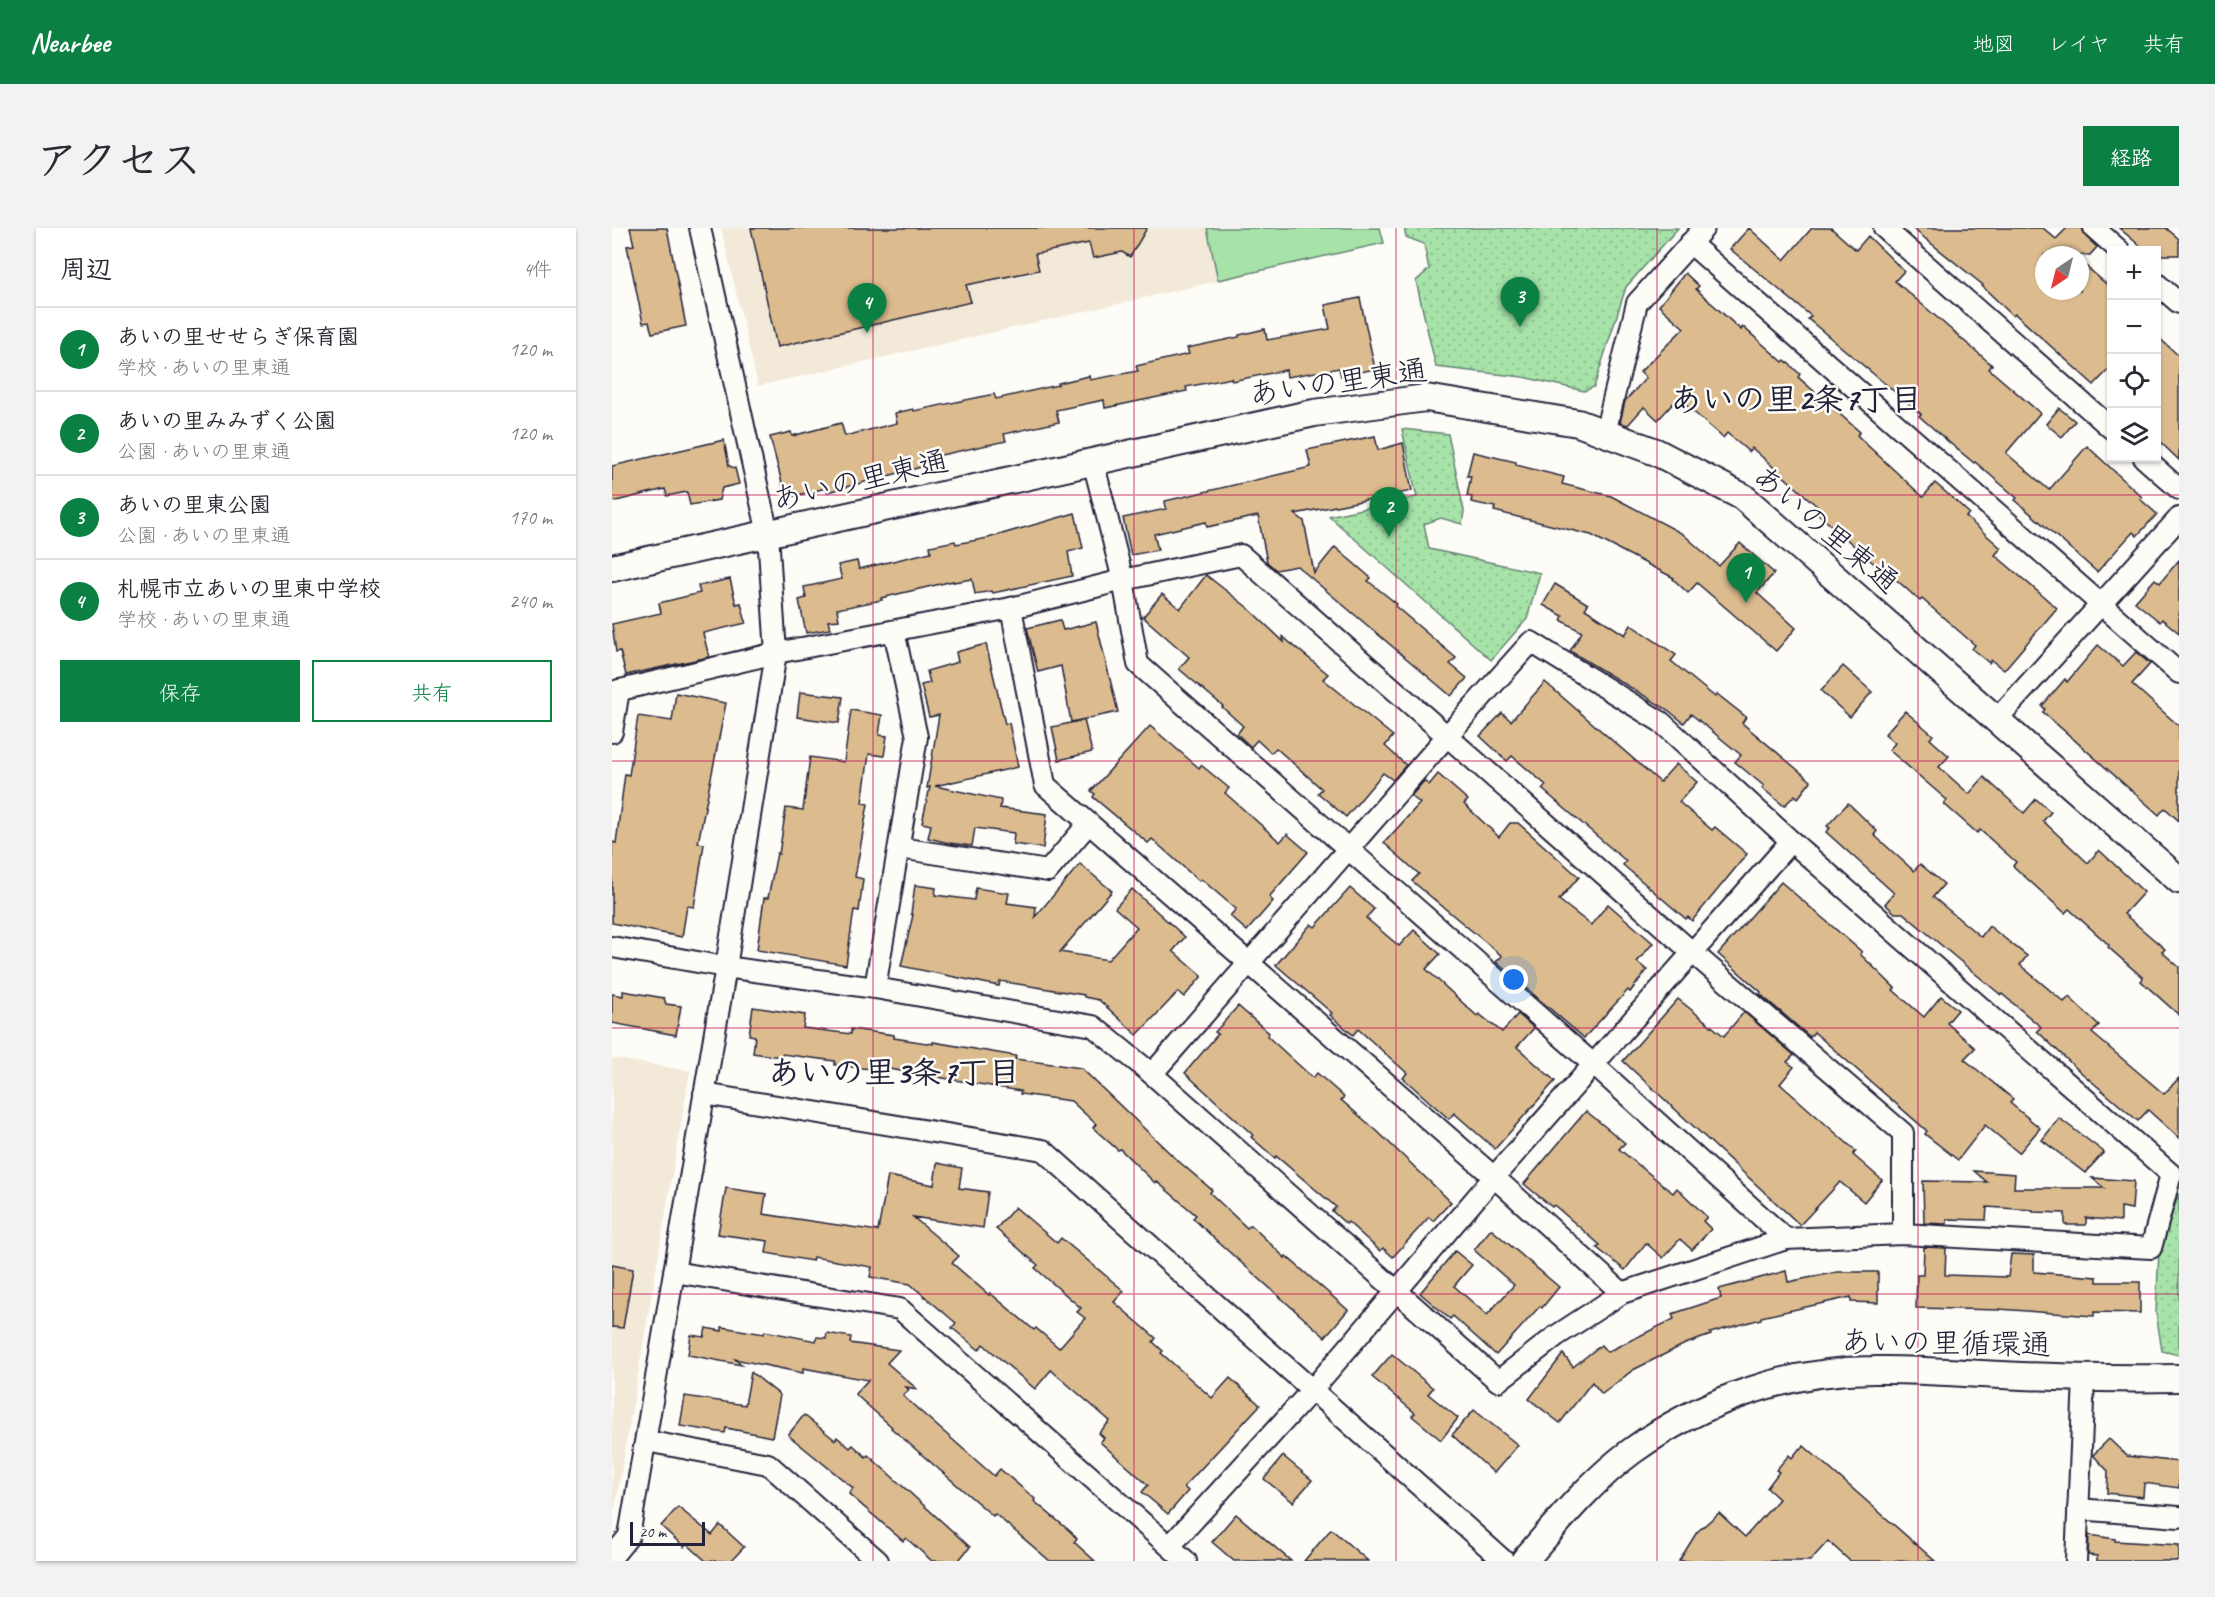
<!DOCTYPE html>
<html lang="ja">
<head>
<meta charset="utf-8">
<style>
  :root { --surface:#fff; --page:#f2f2f3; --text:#2b2b33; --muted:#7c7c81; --line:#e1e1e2; --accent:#0b8043 }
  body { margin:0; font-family:Caveat,"Klee One",sans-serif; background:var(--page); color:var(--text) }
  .controls { position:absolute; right:18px; top:18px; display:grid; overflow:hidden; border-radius:0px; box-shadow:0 2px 4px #0004 }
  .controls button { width:54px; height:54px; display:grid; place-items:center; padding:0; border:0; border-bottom:2px solid var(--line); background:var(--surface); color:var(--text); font:30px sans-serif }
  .compass { position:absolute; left:1423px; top:18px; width:54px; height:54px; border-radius:50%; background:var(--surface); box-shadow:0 2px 4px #0004; rotate:215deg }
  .scale { position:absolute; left:18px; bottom:15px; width:75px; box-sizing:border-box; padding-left:6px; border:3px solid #22223b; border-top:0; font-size:16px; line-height:21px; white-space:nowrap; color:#22223b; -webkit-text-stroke:4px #fdfcf7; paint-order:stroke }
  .you { position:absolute; left:902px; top:752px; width:21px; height:21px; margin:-15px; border:4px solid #fff; border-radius:50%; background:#1a73e8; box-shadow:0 0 0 9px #1a73e833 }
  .badge { display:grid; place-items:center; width:39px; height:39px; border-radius:50%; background:var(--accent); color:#fff; font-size:20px; font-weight:700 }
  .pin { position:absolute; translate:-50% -50px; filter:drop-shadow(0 2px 3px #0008) }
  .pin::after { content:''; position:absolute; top:32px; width:21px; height:18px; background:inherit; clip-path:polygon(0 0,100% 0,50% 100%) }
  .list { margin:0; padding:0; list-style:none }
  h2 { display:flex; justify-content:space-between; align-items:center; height:78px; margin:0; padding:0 24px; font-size:26px }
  h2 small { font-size:20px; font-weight:400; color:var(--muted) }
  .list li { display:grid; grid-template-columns:39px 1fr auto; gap:18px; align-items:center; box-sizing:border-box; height:84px; padding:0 24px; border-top:2px solid var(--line) }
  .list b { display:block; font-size:22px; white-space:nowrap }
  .list p { margin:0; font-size:20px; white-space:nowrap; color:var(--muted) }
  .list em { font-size:20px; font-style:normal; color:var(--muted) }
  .actions { display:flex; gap:12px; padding:18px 24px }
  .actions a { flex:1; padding:14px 0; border:2px solid var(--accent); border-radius:0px; text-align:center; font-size:21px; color:var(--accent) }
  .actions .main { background:var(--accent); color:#fff }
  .icon { flex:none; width:33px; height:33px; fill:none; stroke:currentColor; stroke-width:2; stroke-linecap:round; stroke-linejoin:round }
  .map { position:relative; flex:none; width:1567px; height:1333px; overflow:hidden; border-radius:0px }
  header { display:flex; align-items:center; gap:36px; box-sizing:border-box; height:84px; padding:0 30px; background:var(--accent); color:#fff }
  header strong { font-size:28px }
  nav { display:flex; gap:33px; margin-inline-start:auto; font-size:21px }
  .intro { display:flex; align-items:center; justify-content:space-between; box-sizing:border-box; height:144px; padding:0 36px }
  h1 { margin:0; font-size:42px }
  .button { padding:15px 27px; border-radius:0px; background:var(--accent); color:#fff; font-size:21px; font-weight:700 }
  main { display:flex; gap:36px; padding:0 36px }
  aside { flex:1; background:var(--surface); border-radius:0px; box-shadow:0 2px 4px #0004 }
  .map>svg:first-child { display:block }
  .built { fill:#f3e9d8 }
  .grass { fill:url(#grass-dots); stroke:#648272; stroke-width:1.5 }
  .pitch { fill:#a7e3a9; stroke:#648272; stroke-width:1.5 }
  .building { fill:#dcbc8f; stroke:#22223b; stroke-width:1.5 }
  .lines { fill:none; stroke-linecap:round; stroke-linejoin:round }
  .minor-casing { stroke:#22223b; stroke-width:24 }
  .tertiary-casing { stroke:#22223b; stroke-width:30 }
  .minor { stroke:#fdfcf7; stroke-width:20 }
  .tertiary { stroke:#fdfcf7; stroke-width:26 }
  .grid { fill:none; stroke:#c2185b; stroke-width:1.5; stroke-opacity:0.55 }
  .labels { text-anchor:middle; stroke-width:5; stroke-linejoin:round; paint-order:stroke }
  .street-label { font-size:30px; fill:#22223b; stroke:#fdfcf7 }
  .neighbourhood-label { font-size:32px; font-weight:bold; fill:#22223b; stroke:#fdfcf7 }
</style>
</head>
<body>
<header>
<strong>Nearbee</strong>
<nav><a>地図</a><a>レイヤ</a><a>共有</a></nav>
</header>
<div class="intro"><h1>アクセス</h1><a class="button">経路</a></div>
<main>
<aside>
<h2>周辺<small>4件</small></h2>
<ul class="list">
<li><span class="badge">1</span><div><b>あいの里せせらぎ保育園</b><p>学校 · あいの里東通</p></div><em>120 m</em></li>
<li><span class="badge">2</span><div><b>あいの里みみずく公園</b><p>公園 · あいの里東通</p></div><em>120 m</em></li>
<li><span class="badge">3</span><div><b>あいの里東公園</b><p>公園 · あいの里東通</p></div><em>170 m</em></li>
<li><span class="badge">4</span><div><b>札幌市立あいの里東中学校</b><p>学校 · あいの里東通</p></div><em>240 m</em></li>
</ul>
<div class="actions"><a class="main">保存</a><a>共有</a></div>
</aside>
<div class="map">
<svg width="1567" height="1333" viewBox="0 0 1567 1333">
  <defs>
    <pattern id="grass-dots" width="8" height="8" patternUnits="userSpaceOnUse" patternTransform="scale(1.5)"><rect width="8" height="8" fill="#a7e3a9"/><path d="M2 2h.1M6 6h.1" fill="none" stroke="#8fc292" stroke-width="1.8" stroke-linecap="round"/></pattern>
  </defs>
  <rect width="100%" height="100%" fill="#fdfcf7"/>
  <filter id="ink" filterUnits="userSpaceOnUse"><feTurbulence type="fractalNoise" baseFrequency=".0167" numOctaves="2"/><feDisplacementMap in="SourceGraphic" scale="12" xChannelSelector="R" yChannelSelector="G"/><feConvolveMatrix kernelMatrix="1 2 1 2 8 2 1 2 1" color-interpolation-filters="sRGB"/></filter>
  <g filter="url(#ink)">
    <!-- built -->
    <g class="built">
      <path d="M109,0H768L772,15L146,158Z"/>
      <path d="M0,830L78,843L3,1280L0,1279Z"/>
    </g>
    <!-- grass -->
    <g class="grass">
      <path d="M792,0H1066L1014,59L982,159L972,163L911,149L824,139L804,53L817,41L812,16L794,9Z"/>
      <path d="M790,201L836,206L852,283L850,296L829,290L812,296L817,321L928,345L915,391L879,432L717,288L805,269Z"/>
      <path d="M1567,966V1127L1550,1123L1544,1084L1547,1023Z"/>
    </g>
    <!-- pitch -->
    <path class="pitch" d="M595,0H768L772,15L606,52Z"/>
    <!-- building -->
    <g class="building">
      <path d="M18,0H55L74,98L40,105L37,94L31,95L15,18L22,17Z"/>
      <path d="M139,0H535L518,29L510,24L481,30L477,15L423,26L427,42L354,57L359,74L165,119Z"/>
      <path d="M1137,0L1172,32L1200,0H1219L1244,22L1256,8L1292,43L1283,53L1380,137L1377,141L1428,185L1394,225L1437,262L1475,218L1530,269L1528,271L1545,286L1525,308L1521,304L1485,344L1403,272L1405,270L1363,234L1362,235L1339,216L1307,188L1309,186L1196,91L1199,88L1118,21Z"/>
      <path d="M1300,0H1431L1444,11L1455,0H1470L1474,9L1485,19L1478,27H1432V63H1468V33L1500,61V138L1482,157L1403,86L1401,88L1370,58L1371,57Z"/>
      <path d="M1507,0H1554L1567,11V27H1545V22H1533Z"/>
      <path d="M1073,45L1087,58L1084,61L1129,102L1131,99L1171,134L1173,132L1188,146L1186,149L1248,204L1245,207L1253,215L1311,269L1323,255L1345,274L1357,285L1354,289L1389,320L1383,327L1445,380L1392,442L1379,432L1377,435L1360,421L1363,417L1310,371L1308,373L1279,347L1277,349L1203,283L1206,279L1140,220L1137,224L1115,205L1111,210L1066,170L1046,192L1032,179L1016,197L1008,195L1013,173L1034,150L1028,144L1072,100L1047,78Z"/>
      <path d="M748,70L763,141L729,148L727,140L675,149L674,142L620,153L619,150L574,159L575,163L493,180L492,172L444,182L447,194L392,206L394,213L315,230L317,237L215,264L214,260L174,270L158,209L179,204L180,208L229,195L233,208L285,195L283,185L301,181L302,183L382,166L384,171L446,157V155L477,148L478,152L526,143L524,138L577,126L575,120L627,109V107L653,101L655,112L718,101L713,77Z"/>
      <path d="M1545,108L1567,128V232L1545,211Z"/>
      <path d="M1447,180L1463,193L1450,209L1434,196Z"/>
      <path d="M763,208L766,222L791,215L800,263L683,286L692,293L702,345L723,319L759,350L756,353L785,376L783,378L844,430L838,436L855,450L839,468L685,338L664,342L655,334L646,288L595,299L594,294L542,306L546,322L519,327L511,290L554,281L553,273L699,239L695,222Z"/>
      <path d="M112,212L117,238L123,240L127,256L110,260L107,272L78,277L75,264L55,268L53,261L0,274V238Z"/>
      <path d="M861,224L904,234V237L952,249L950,256L999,268L1071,306L1107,338L1128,315L1162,345L1145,365L1184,400L1164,423L1085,355L1076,365L1061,351L1062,350L979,307L882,283L883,279L859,274L860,269L855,268L859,248H855Z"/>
      <path d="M463,285L471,320L456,324L460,348L381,365L380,363L363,366L360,351L341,354V353L269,370L270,372L225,381L227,392L216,393L218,401L194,405L187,372L194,370L192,359L230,351L226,337L245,333L247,341L319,324L318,318L343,313L344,316L376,310Z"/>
      <path d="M1567,332V405L1550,391L1548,394L1523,374L1543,351L1548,355Z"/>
      <path d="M594,347L635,379L672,414L671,409L716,446L711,451L781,508L773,518L794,537L781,552L771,545L734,589L706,565L710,561L664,520L659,525L645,512L639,519L625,506L631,498L610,479L611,478L567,441L577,429L531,389L550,366L568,381Z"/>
      <path d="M118,351L124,376L129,375L134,395L91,405L97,429L14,447L8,423L4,424L0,396L49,385L47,375L88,365L86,358Z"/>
      <path d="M943,356L976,376L973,381L1013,407L1019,397L1064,427L1059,433L1103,469L1105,466L1134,489L1130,495L1199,553L1186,570L1183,567L1172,578L1150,560L1152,558L1123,534L1129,527L1079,486L1072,495L1056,482L958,423L970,404L949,392L951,388L931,377Z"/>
      <path d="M448,392L451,402L484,394L506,484L459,494L449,438L426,444L415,400Z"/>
      <path d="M374,416L393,496L397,495L406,539L323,558L389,572L388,580L435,586L431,620L401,616L402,605L363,600L360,618L337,615L316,610L319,597L310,595L318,559L315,560L327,487L317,489L309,457L318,455L315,443L346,434L344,424Z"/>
      <path d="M1486,417L1511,438L1524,424L1538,436L1520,456L1567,498V593L1553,580L1547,587L1431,484L1433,481L1430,478L1453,451L1455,454Z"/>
      <path d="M1231,438L1260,464L1238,489L1209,463Z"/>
      <path d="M933,454L1048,554L1064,536L1085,554L1067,574L1100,602L1103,599L1135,626L1080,693L1076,689L1074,691L1011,637L1014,633L930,561L934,557L900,528L895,533L868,508L890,485L899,493Z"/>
      <path d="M188,464L231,469L227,495L185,489Z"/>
      <path d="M64,465L114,475L86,615L92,616L82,679L75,678L70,709L0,695V614L4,615L13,546L17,547L26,488L60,493Z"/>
      <path d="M239,482L270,487L267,507L275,508L272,528L257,526L250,575L256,576L243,649L251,651L247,683L242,682L234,737L145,722L152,670H156L165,625L167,626L174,580L191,582L198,529L232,534Z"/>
      <path d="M1293,483L1321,507L1318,511L1337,528L1327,539L1357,566L1372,549L1412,585L1424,571L1439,584L1431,593L1476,635L1487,622L1532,664L1512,686L1553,721L1550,724L1567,739V787L1529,753L1531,750L1496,719L1497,717L1457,681L1453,685L1401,638L1404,634L1368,602L1365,605L1332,576L1335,572L1277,522L1283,515L1273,506Z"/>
      <path d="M472,492L480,524L447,532L440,499Z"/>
      <path d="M538,498L587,540L589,537L617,560L613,565L668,614L675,606L696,624L657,669L661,673L635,703L618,688L624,681L589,651L587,653L540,611L536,615L481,569L483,566L479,563Z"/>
      <path d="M826,546L856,572L852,576L887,609L898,595H906L967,649L947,672L979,697L996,676L1041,715L1025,734L1035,742L1018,764L1016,762L972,810L884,734L890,728L800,653L807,646L772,615L808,575L799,568L812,553L817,557Z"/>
      <path d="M1236,575L1265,603L1262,607L1302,643L1308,636L1332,656L1321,669L1369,709L1377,698L1415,728L1408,737L1452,774L1457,769L1487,797L1480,805L1526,844L1552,866L1567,850V910L1536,882L1526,893L1465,841L1425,803L1429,799L1390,766L1389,767L1354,738L1291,685H1283L1273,676L1282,665L1214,604L1218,600L1215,598Z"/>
      <path d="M468,636L500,663L448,724L496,732L525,699L503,680L520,661L573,709L561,723L590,748L572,769L566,764L525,807L487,772L472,769V767L388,753L387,758L289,738L301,687L299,686L303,657L324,660L323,667L362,672L364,660L397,665L395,675L424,679L423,689Z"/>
      <path d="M1169,654L1250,724L1248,726L1283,760L1281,762L1312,789L1329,768L1346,782L1335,795L1363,820L1352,831L1401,871L1398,875L1428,900L1407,925L1373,897L1346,932L1313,906L1315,903L1202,804L1198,809L1148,766L1149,764L1106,726Z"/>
      <path d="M738,660L762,681L754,690L787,718L802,702L828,726L814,741L865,788L867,786L890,804L906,786L922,800L905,819L943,853L883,921L842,885L837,891L791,850L795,845L746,801L741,807L718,787L720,785L664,737L699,696L703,699Z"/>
      <path d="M11,763L52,770L54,776L69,778L64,807L0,795V766L11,768Z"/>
      <path d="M1066,771L1112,808L1132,784L1182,827L1175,834L1182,839L1168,856L1244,923L1241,927L1270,952L1252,974L1228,954L1188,997L1011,833Z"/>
      <path d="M626,778L657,805L655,808L701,850L705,845L732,869L729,872L765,903L839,974L821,993L817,989L781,1029L771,1020L768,1023L736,994L734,996L720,983L724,979L664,928L663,930L639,909L641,907L573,845L606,806L603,804Z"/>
      <path d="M141,779L193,787L191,800L239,806V801L282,807V810L321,816V814L404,828L403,831L469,840L564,931L600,962L598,965L635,1000L639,997L673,1030L674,1028L736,1082L713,1109L606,1014L581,990L584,987L544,953L543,955L508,921L506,922L481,900L484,896L459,873L408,866L409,863L259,838V841L223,837V833L170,826V828H161L141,825L143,808L137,807Z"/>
      <path d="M974,883L1013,915L1007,921L1061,965L1065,960L1095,989L1091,993L1099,1001L1080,1022L1068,1011L1051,1030L1034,1015L1013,1042L985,1020L988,1017L942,977L940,979L912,956Z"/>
      <path d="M1447,890L1492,924L1473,945L1430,912Z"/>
      <path d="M325,935L350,940L347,960L376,964L371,1000L301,989L347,1028L340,1035L377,1067L378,1065L422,1102L424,1100L447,1120L473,1090L465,1084L469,1080L423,1040L426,1037L384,1001L403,979L445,1015L449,1010L512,1063L502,1074L544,1110L541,1114L551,1123L549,1125L600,1170L618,1150L648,1177L572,1259L576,1263L556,1286L530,1264L536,1257L488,1214L492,1210L487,1205L498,1193L439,1142L423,1161L371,1116L367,1122L340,1100L344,1095L298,1056L258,1049L260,1039L201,1029L200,1033L154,1025L156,1013L106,1006L114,960L154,966L151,986L266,1003L276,948L322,957Z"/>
      <path d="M1362,943L1403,946L1402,960H1492L1480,950L1522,953L1520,981L1509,979V993L1474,990V997H1453V985L1421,984V982L1375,979L1374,992L1335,991V996L1312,995L1311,953L1375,954Z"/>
      <path d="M879,1001L947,1059L930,1080L928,1078L884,1127L841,1088L838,1091L808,1065L843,1023L860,1037L842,1058L875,1087L902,1057L862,1022Z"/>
      <path d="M1312,1019L1334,1020L1333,1047L1396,1049L1399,1026L1422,1027V1044L1485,1049V1054H1528V1085L1482,1084V1088L1387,1081V1082L1304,1080L1305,1047H1311Z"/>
      <path d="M0,1037L21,1041L11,1100L0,1099Z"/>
      <path d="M1174,1043L1176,1054L1225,1044H1266V1075L1239,1074V1069L1149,1089V1091L1098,1105L1099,1107L1073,1116L1021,1142L990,1166L980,1154L948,1195L917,1171L951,1126L961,1139L989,1117L995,1124L1062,1091L1060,1086L1109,1070L1107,1061Z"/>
      <path d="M110,1099L152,1106L153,1103L204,1113L205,1109L214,1110L215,1105L239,1109L238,1115L287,1122L275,1135L305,1161L294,1159L297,1162L291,1168L382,1248L388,1241L423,1271L422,1273L459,1304L465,1311L462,1314L483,1333H438L383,1286L381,1288L279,1200L280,1199L243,1166L256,1152L191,1140V1145L123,1131L130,1137L76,1127L79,1107L92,1109L94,1100L110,1103Z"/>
      <path d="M780,1126L821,1160L816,1166L846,1190L829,1212L800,1188L803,1185L760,1149Z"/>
      <path d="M139,1144L168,1167L160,1209L114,1200L113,1205L68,1198L73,1168L133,1177Z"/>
      <path d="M862,1182L906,1217L882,1245L840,1207Z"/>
      <path d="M192,1187L223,1212L225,1209L238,1220L241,1217L254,1229L256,1227L358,1319L346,1333H320L294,1310L291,1313L237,1266L241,1260L176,1207Z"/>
      <path d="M1497,1211L1515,1228L1567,1234V1260L1532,1255L1531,1269L1495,1265L1496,1243L1481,1227Z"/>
      <path d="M1192,1218L1323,1333H1238L1216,1313L1198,1333H1067L1085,1304L1107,1285L1133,1309L1167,1271L1155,1260L1167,1244L1164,1242L1177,1227L1180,1230L1188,1220L1190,1221Z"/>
      <path d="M671,1228L700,1252L681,1274L652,1251Z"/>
      <path d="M66,1279L100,1307L108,1297L132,1319L119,1333H94L75,1316L72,1319L49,1298Z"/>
      <path d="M624,1286L679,1333H622L600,1314Z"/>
      <path d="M719,1301L756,1333H692Z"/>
      <path d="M1477,1307L1503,1311V1313L1567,1317V1333H1485V1328L1476,1327Z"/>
    </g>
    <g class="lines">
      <!-- minor casing -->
      <g class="minor-casing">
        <g id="minor">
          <path d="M1272,0L1500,201"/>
          <path d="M1482,0L1507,22"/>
          <path d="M1078,15L1567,445"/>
          <path d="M1544,55L1567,75"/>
          <path d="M993,205L1025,75L1092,0"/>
          <path d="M1532,230L1567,261"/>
          <path d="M481,233L511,352L526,436L982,837L1174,1011"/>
          <path d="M399,380L433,557L882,949L1010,1065"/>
          <path d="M0,464L164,425L399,380L511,352L629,327L835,508L540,846L481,798L263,760L114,739L0,719"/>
          <path d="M1385,491L1567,290"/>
          <path d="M0,504L7,462"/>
          <path d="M288,620L436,643L477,595"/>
          <path d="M263,760L305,509L282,403"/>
          <path d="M540,846L886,1153L944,1108L1010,1065L1174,1011L1291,1006L1539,1020L1559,946L1179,613L1049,494L919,414L835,508L1081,725L1291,905V1006"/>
          <path d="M92,866L431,922L892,1333"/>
          <path d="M62,1044L288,1081L574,1333"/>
          <path d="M34,1213L156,1236L266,1333"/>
          <path d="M1466,1281L1567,1289"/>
          <path d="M558,1318L700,1162L882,949L1179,613"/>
          <path d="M0,1329L17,1308L114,739L164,425L156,306L88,0"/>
          <path d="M1464,1333L1472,1151"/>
        </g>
      </g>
      <!-- tertiary casing -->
      <g class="tertiary-casing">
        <g id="tertiary">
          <path d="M0,340L702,185L814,170L966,195L1044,224L1131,269L1567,652"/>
          <path d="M912,1333C945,1295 979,1253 1020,1223C1089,1173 1176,1142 1262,1142C1305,1141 1347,1145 1390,1147C1449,1150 1508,1151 1567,1150"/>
        </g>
      </g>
      <!-- minor -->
      <use href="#minor" class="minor"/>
      <!-- tertiary -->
      <use href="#tertiary" class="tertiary"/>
    </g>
  </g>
  <!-- grid -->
  <path class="grid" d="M261,0V1333M522,0V1333M784,0V1333M1045,0V1333M1306,0V1333M0,267H1567M0,533H1567M0,800H1567M0,1066H1567"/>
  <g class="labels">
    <!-- street labels -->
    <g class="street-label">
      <text transform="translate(726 154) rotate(-8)" y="10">あいの里東通</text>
      <text transform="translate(248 252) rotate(-13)" y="10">あいの里東通</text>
      <text transform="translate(1214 301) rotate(40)" y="10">あいの里東通</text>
      <text transform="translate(1334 1115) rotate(1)" y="10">あいの里循環通</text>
    </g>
    <!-- neighbourhood labels -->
    <g class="neighbourhood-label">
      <text x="1184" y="182">あいの里2条7丁目</text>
      <text x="282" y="855">あいの里3条7丁目</text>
    </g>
  </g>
</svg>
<div class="controls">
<button>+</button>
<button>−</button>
<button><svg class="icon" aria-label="locate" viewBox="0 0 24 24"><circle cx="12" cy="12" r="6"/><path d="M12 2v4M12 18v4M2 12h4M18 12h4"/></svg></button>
<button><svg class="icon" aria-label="layers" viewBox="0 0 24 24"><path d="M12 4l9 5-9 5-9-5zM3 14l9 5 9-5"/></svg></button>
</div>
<svg class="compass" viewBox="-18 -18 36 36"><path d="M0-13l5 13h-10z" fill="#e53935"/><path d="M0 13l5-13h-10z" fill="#7c7c81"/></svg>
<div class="scale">20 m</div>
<div class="you"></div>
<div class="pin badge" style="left:1134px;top:375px">1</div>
<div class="pin badge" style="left:777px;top:309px">2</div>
<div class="pin badge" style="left:908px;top:99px">3</div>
<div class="pin badge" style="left:255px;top:105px">4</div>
</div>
</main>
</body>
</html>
